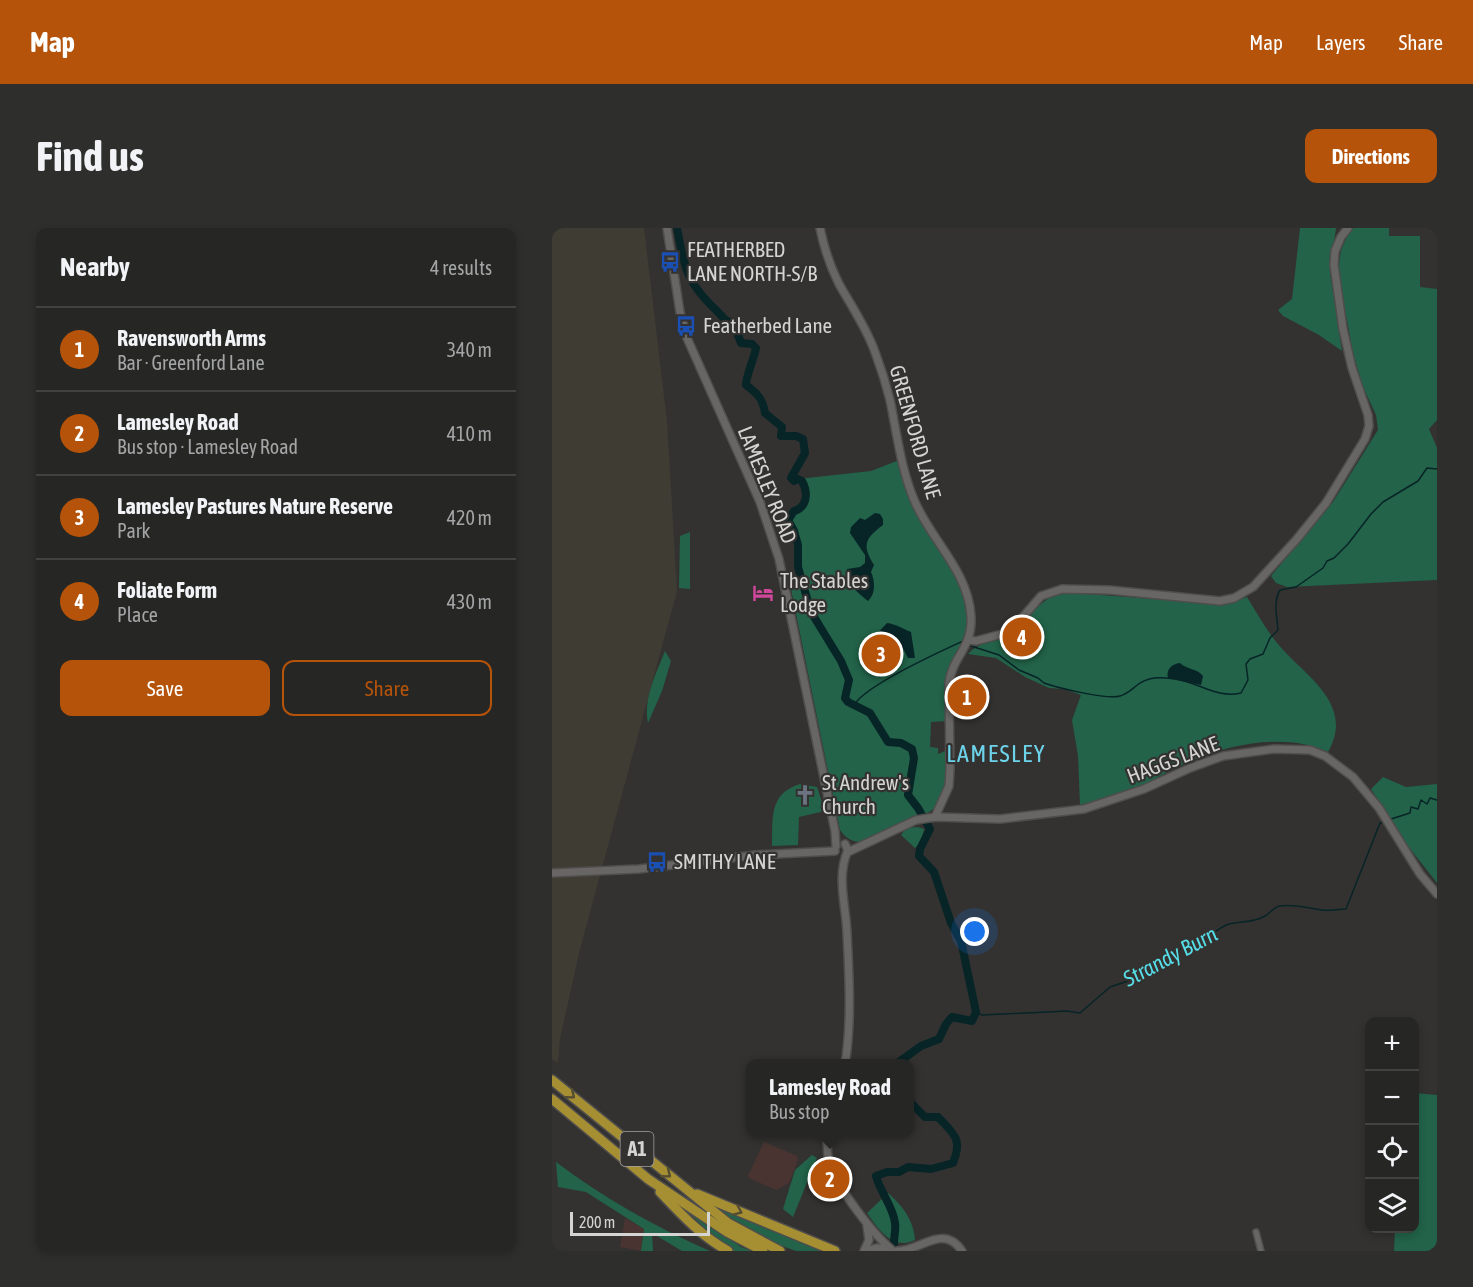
<!DOCTYPE html>
<html lang="en">
<head>
<meta charset="utf-8">
<style>
  :root { --surface:#262624; --page:#2e2e2c; --text:#f1f3f6; --muted:#a4a5a6; --line:#424341; --accent:#b45309 }
  body { margin:0; font-family:"Asap Condensed",sans-serif; background:var(--page); color:var(--text) }
  .controls { position:absolute; right:18px; bottom:18px; display:grid; overflow:hidden; border-radius:12px; box-shadow:0 3px 9px #0003 }
  .controls button { width:54px; height:54px; display:grid; place-items:center; padding:0; border:0; border-bottom:2px solid var(--line); background:var(--surface); color:var(--text); font:30px sans-serif }
  .scale { position:absolute; left:18px; bottom:15px; width:140px; box-sizing:border-box; padding-left:6px; border:3px solid #d4d4d2; border-top:0; font-size:16px; line-height:21px; white-space:nowrap; color:#d4d4d2; -webkit-text-stroke:4px #333230; paint-order:stroke }
  .you { position:absolute; left:423px; top:704px; width:21px; height:21px; margin:-15px; border:4px solid #fff; border-radius:50%; background:#1a73e8; box-shadow:0 0 0 9px #1a73e833 }
  .badge { display:grid; place-items:center; width:39px; height:39px; border-radius:50%; background:var(--accent); color:#fff; font-size:20px; font-weight:700 }
  .pin { position:absolute; translate:-50% -50%; border:3px solid #fff; box-shadow:0 2px 6px #0006 }
  .popup { position:absolute; left:194px; top:831px; width:168px; height:78px; box-sizing:border-box; display:grid; place-content:center; border-radius:12px; background:var(--surface); filter:drop-shadow(0 2px 4px #0005); font-size:20px; white-space:nowrap; color:var(--muted) }
  .popup b { font-size:22px; color:var(--text) }
  .popup::after { content:''; position:absolute; left:50%; top:100%; margin-left:-12px; border:12px solid transparent; border-top-color:var(--surface) }
  .list { margin:0; padding:0; list-style:none }
  h2 { display:flex; justify-content:space-between; align-items:center; height:78px; margin:0; padding:0 24px; font-size:26px }
  h2 small { font-size:20px; font-weight:400; color:var(--muted) }
  .list li { display:grid; grid-template-columns:39px 1fr auto; gap:18px; align-items:center; box-sizing:border-box; height:84px; padding:0 24px; border-top:2px solid var(--line) }
  .list b { display:block; font-size:22px; white-space:nowrap }
  .list p { margin:0; font-size:20px; white-space:nowrap; color:var(--muted) }
  .list em { font-size:20px; font-style:normal; color:var(--muted) }
  .actions { display:flex; gap:12px; padding:18px 24px }
  .actions a { flex:1; padding:14px 0; border:2px solid var(--accent); border-radius:12px; text-align:center; font-size:21px; color:var(--accent) }
  .actions .main { background:var(--accent); color:#fff }
  .icon { flex:none; width:33px; height:33px; fill:none; stroke:currentColor; stroke-width:2; stroke-linecap:round; stroke-linejoin:round }
  .map { position:relative; flex:none; width:885px; height:1023px; overflow:hidden; border-radius:12px }
  header { display:flex; align-items:center; gap:36px; box-sizing:border-box; height:84px; padding:0 30px; background:var(--accent); color:#fff }
  header strong { font-size:28px }
  nav { display:flex; gap:33px; margin-inline-start:auto; font-size:21px }
  .intro { display:flex; align-items:center; justify-content:space-between; box-sizing:border-box; height:144px; padding:0 36px }
  h1 { margin:0; font-size:42px }
  .button { padding:15px 27px; border-radius:12px; background:var(--accent); color:#fff; font-size:21px; font-weight:700 }
  main { display:flex; gap:36px; padding:0 36px }
  aside { flex:1; background:var(--surface); border-radius:12px; box-shadow:0 3px 9px #0003 }
  .map>svg:first-child { display:block }
  .built { fill:#3f3c34 }
  .industrial { fill:#493431 }
  .green { fill:#226349 }
  .water { fill:#072427 }
  .lines { fill:none; stroke-linecap:round; stroke-linejoin:round }
  .stream { stroke:#072427; stroke-width:1.5 }
  .river { stroke:#072427; stroke-width:8 }
  .minor-casing { stroke:#4f4e4c; stroke-width:8 }
  .tertiary-casing { stroke:#4f4e4c; stroke-width:10 }
  .trunk-casing { stroke:#4f4e4c; stroke-width:12 }
  .minor { stroke:#686664; stroke-width:5 }
  .tertiary { stroke:#686664; stroke-width:7 }
  .trunk { stroke:#a68f32; stroke-width:9 }
  .oneway { stroke:#564e31 }
  .labels { text-anchor:middle; stroke-width:4.5; stroke-linejoin:round; paint-order:stroke }
  .shield { fill:#333230; stroke:#a4a3a1; stroke-width:1.5 }
  .shield-label { font-size:20px; font-weight:bold; fill:#d4d4d2 }
  .poi-label { font-size:21px; fill:#d4d4d2; stroke:#333230; text-anchor:start }
  .street-label { font-size:21px; fill:#d4d4d2; stroke:#333230 }
  .water-label { font-size:22px; font-style:italic; fill:#56dee9; stroke:#333230 }
  .quarter-label { font-size:24px; letter-spacing:1.5px; fill:#6dd3ea; stroke:#333230 }
</style>
</head>
<body>
<header>
<strong>Map</strong>
<nav><a>Map</a><a>Layers</a><a>Share</a></nav>
</header>
<div class="intro"><h1>Find us</h1><a class="button">Directions</a></div>
<main>
<aside>
<h2>Nearby<small>4 results</small></h2>
<ul class="list">
<li><span class="badge">1</span><div><b>Ravensworth Arms</b><p>Bar · Greenford Lane</p></div><em>340 m</em></li>
<li><span class="badge">2</span><div><b>Lamesley Road</b><p>Bus stop · Lamesley Road</p></div><em>410 m</em></li>
<li><span class="badge">3</span><div><b>Lamesley Pastures Nature Reserve</b><p>Park</p></div><em>420 m</em></li>
<li><span class="badge">4</span><div><b>Foliate Form</b><p>Place</p></div><em>430 m</em></li>
</ul>
<div class="actions"><a class="main">Save</a><a>Share</a></div>
</aside>
<div class="map">
<svg width="885" height="1023" viewBox="0 0 885 1023">
  <rect width="100%" height="100%" fill="#333230"/>
  <!-- built -->
  <path class="built" d="M0,0H92L115,193L125,363L27,725L8,811L6,835L0,831Z"/>
  <!-- industrial -->
  <g class="industrial">
    <path d="M212,914L245,928L246,932L237,955L224,962L197,950L196,948Z"/>
    <path d="M73,990L92,1001L89,1023L68,1019Z"/>
  </g>
  <!-- green -->
  <g class="green">
    <path d="M748,0H784L778,45L790,123L767,107L731,88L726,82L740,71Z"/>
    <path d="M802,0H837V8H868V59L885,61V192L877,201L885,220V352L735,359L724,355L719,348L781,274L826,202L824,187L811,159L801,125L786,43L789,22L797,4Z"/>
    <path d="M350,231L357,258L407,347L419,398L394,447L395,493L379,494L378,519L386,520V526L396,522L395,558L384,579L377,584L310,614C299,614 294,610 288,602L239,361L252,358C250,352 247,345 246,339C243,319 247,312 236,292C246,276 256,280 252,257L246,251L319,243Z"/>
    <path d="M138,304V361L127,360L128,308Z"/>
    <path d="M509,364L667,376L679,375L695,369C705,385 714,402 726,416C751,447 804,475 776,524C737,505 682,515 643,531C624,539 607,549 589,558C570,566 549,573 528,577L526,528L520,492L529,467L512,461L497,460L473,449L444,430L416,426C430,410 452,415 468,403C473,400 473,396 476,391C484,378 495,370 509,364Z"/>
    <path d="M113,423L119,433L110,463L96,495C91,471 104,446 113,423Z"/>
    <path d="M831,549L854,559L885,556V655L852,613L819,561Z"/>
    <path d="M248,556L265,559L273,583L247,589L246,617L220,618C221,591 216,566 248,556Z"/>
    <path d="M366,599L372,601L369,614L363,620L349,607L354,600Z"/>
    <path d="M863,865L885,867V1023H842L843,1001L862,1000Z"/>
    <path d="M260,927L265,930L241,989L231,981L243,942Z"/>
    <path d="M4,934C52,970 103,999 158,1023H130L100,1005L101,1023H89L92,1001L34,964L6,959Z"/>
    <path d="M336,965C351,978 362,993 363,1012C341,1023 326,1001 315,985Z"/>
    <path d="M150,973L274,1023H244L222,1015Z"/>
    <path d="M132,980L189,1019L200,1023H181L164,1011Z"/>
  </g>
  <!-- water -->
  <g class="water">
    <path d="M323,285L328,286L331,291V297C314,310 309,316 322,337L319,344C323,353 324,366 316,373C306,365 293,355 295,341L308,339L313,335V327L298,305L299,299L308,290L313,292Z"/>
    <path d="M335,395C344,396 351,401 359,404L363,430H356L352,422L346,416L347,412C333,405 325,420 311,416V414L322,409Z"/>
    <path d="M628,435C635,442 645,440 651,448L649,457L616,450C614,442 619,436 628,435Z"/>
  </g>
  <g class="lines">
    <!-- stream -->
    <g class="stream">
      <path d="M416,417L447,427L467,442L486,450L492,455C506,460 556,472 568,468C575,466 579,462 584,458C596,448 608,449 623,451C646,454 665,471 689,465L696,452L694,436L698,431L711,426L718,410L726,402C725,388 721,374 728,362L744,359L771,340L775,333L782,330L796,316L819,286L831,274L866,253L875,240L885,241"/>
      <path d="M302,477C314,457 385,425 409,414L411,415"/>
      <path d="M836,592L858,585L859,579L866,581L869,572L875,576L878,570L885,572"/>
      <path d="M424,784L430,787L515,783L528,785L558,759L582,751L589,745L616,729L623,720C644,725 659,702 677,696C689,693 702,695 713,688C719,685 721,679 728,678C742,676 757,680 770,682C778,683 786,681 794,681L828,595L832,594"/>
    </g>
    <!-- river -->
    <g class="river">
      <path d="M125,0C133,42 134,54 166,84C171,89 173,94 181,94L189,115L200,116L204,120C202,131 194,148 194,157C205,165 211,171 213,185L230,199L229,208H244L251,211L253,225L239,250L242,253L246,251L250,253C256,264 256,279 242,283L236,292L242,303L246,317V339L259,384L289,433L297,452L293,470L296,474L318,485L336,514L349,515L360,521L362,530L356,567L366,580L378,601L368,621L367,628L382,644L399,695L409,713L424,784L420,793L400,789L394,796L387,811L369,818L344,836"/>
      <path d="M342,1015C342,1009 344,1001 343,995C341,978 328,964 324,948L335,944H347L356,939L379,941L401,935C411,911 402,906 386,889H373L358,874"/>
    </g>
    <!-- minor casing -->
    <g class="minor-casing">
      <path id="minor" d="M704,1004L709,1023"/>
    </g>
    <!-- tertiary casing -->
    <g class="tertiary-casing">
      <g id="tertiary">
        <path d="M115,0L128,84L135,110L208,274L227,331L283,603L284,618"/>
        <path d="M268,0C272,20 278,38 287,56C300,79 314,99 323,124C329,140 334,156 338,172C345,206 349,242 363,274C380,313 416,343 419,388C421,420 401,427 397,455L398,542L397,558L383,589"/>
        <path d="M417,412L424,413L450,406L464,397L489,368L510,361L557,362L668,373L682,370L701,359L744,312L774,275L813,211L817,198L816,187L800,140L791,101L782,37L783,23L789,9L796,0"/>
        <path d="M296,624L364,592L383,589L448,591L532,581L592,561L638,540L671,528L722,521L758,522L773,528L801,549L827,580L868,646L885,666"/>
        <path d="M0,645L87,641L204,627L283,623"/>
        <path d="M293,836C300,795 297,746 295,705C294,677 284,649 296,622L293,616"/>
        <path d="M276,904C274,916 275,926 278,937C286,960 320,1005 339,1021"/>
        <path d="M312,1023L317,1012L315,998"/>
        <path d="M314,1023L324,1020H337"/>
        <path d="M345,1023C369,1023 391,995 410,1023"/>
      </g>
    </g>
    <!-- trunk casing -->
    <g class="trunk-casing">
      <g id="trunk">
        <path d="M0,852L176,995L228,1023"/>
        <path d="M0,871L96,951L175,1004L211,1023"/>
        <path d="M108,964C129,986 149,1008 176,1023"/>
        <path d="M145,966L283,1023"/>
      </g>
    </g>
    <!-- minor -->
    <use href="#minor" class="minor"/>
    <!-- tertiary -->
    <use href="#tertiary" class="tertiary"/>
    <!-- trunk -->
    <use href="#trunk" class="trunk"/>
  </g>
  <!-- one-way arrows -->
  <defs><path id="oneway-chevron" d="M-2-3.5L2.5 0L-2 3.5" fill="none" stroke-width="1.6" stroke-linecap="round" stroke-linejoin="round" transform="scale(1.5)"/></defs>
  <g class="oneway">
    <use href="#oneway-chevron" transform="translate(19 867) rotate(39)"/>
    <use href="#oneway-chevron" transform="translate(115 946) rotate(39)"/>
    <use href="#oneway-chevron" transform="translate(186 983) rotate(23)"/>
  </g>
  <!-- icons -->
  <defs>
    <g id="bus-bare" transform="scale(1.62)"><path d="M-5-6H5V4H4V6H2V4H-2V6H-4V4H-5ZM-3.5-4V0h7V-4ZM-3.5 1.2v1.5H-2V1.2ZM2 1.2v1.5H3.5V1.2Z" fill="#1a4fb4" stroke="#333230" stroke-width="2.5" paint-order="stroke"/></g>
    <g id="hotel-bare" transform="scale(1.62)"><path d="M-6-4.5h1.5V1H6V5H4.5V3h-9V5H-6ZM-4 0a1.8 1.8 0 1 1 3.6 0ZM.5 0V-2.5h3Q6-2.5 6 0Z" fill="#d1479c" stroke="#333230" stroke-width="2.5" paint-order="stroke"/></g>
    <g id="church-bare" transform="scale(1.62)"><path d="M-1.2-6h2.4v3.5h3.3v2.4h-3.3V6h-2.4V-.1h-3.3v-2.4h3.3Z" fill="#6b7280" stroke="#333230" stroke-width="2.5" paint-order="stroke"/></g>
  </defs>
  <g fill-rule="evenodd">
    <use href="#bus-bare" x="118" y="34"/>
    <use href="#bus-bare" x="134" y="98"/>
    <use href="#hotel-bare" x="211" y="365"/>
    <use href="#church-bare" x="253" y="567"/>
    <use href="#bus-bare" x="105" y="634"/>
  </g>
  <g class="labels">
    <!-- shield labels -->
    <rect class="shield" x="68.5" y="904" width="33" height="34" rx="4.5"/>
    <g class="shield-label">
      <text x="85" y="928">A1</text>
    </g>
    <!-- poi labels -->
    <g class="poi-label">
      <text x="135" y="29">FEATHERBED<tspan x="135" dy="24">LANE NORTH-S/B</tspan></text>
      <text x="151" y="105">Featherbed Lane</text>
      <text x="228" y="360">The Stables<tspan x="228" dy="24">Lodge</tspan></text>
      <text x="270" y="562">St Andrew's<tspan x="270" dy="24">Church</tspan></text>
      <text x="122" y="641">SMITHY LANE</text>
    </g>
    <!-- street labels -->
    <g class="street-label">
      <text transform="translate(363 204) rotate(74)" y="7">GREENFORD LANE</text>
      <text transform="translate(215 257) rotate(68)" y="7">LAMESLEY ROAD</text>
      <text transform="translate(621 532) rotate(-21)" y="7">HAGGS LANE</text>
    </g>
    <!-- water labels -->
    <g class="water-label">
      <text transform="translate(618 728) rotate(-28)" y="8">Strandy Burn</text>
    </g>
    <!-- quarter labels -->
    <g class="quarter-label">
      <text x="444" y="534">LAMESLEY</text>
    </g>
  </g>
</svg>
<div class="controls">
<button>+</button>
<button>−</button>
<button><svg class="icon" aria-label="locate" viewBox="0 0 24 24"><circle cx="12" cy="12" r="6"/><path d="M12 2v4M12 18v4M2 12h4M18 12h4"/></svg></button>
<button><svg class="icon" aria-label="layers" viewBox="0 0 24 24"><path d="M12 4l9 5-9 5-9-5zM3 14l9 5 9-5"/></svg></button>
</div>
<div class="scale">200 m</div>
<div class="you"></div>
<div class="pin badge" style="left:415px;top:469px">1</div>
<div class="pin badge" style="left:278px;top:951px">2</div>
<div class="popup"><b>Lamesley Road</b>Bus stop</div>
<div class="pin badge" style="left:329px;top:426px">3</div>
<div class="pin badge" style="left:470px;top:409px">4</div>
</div>
</main>
</body>
</html>
